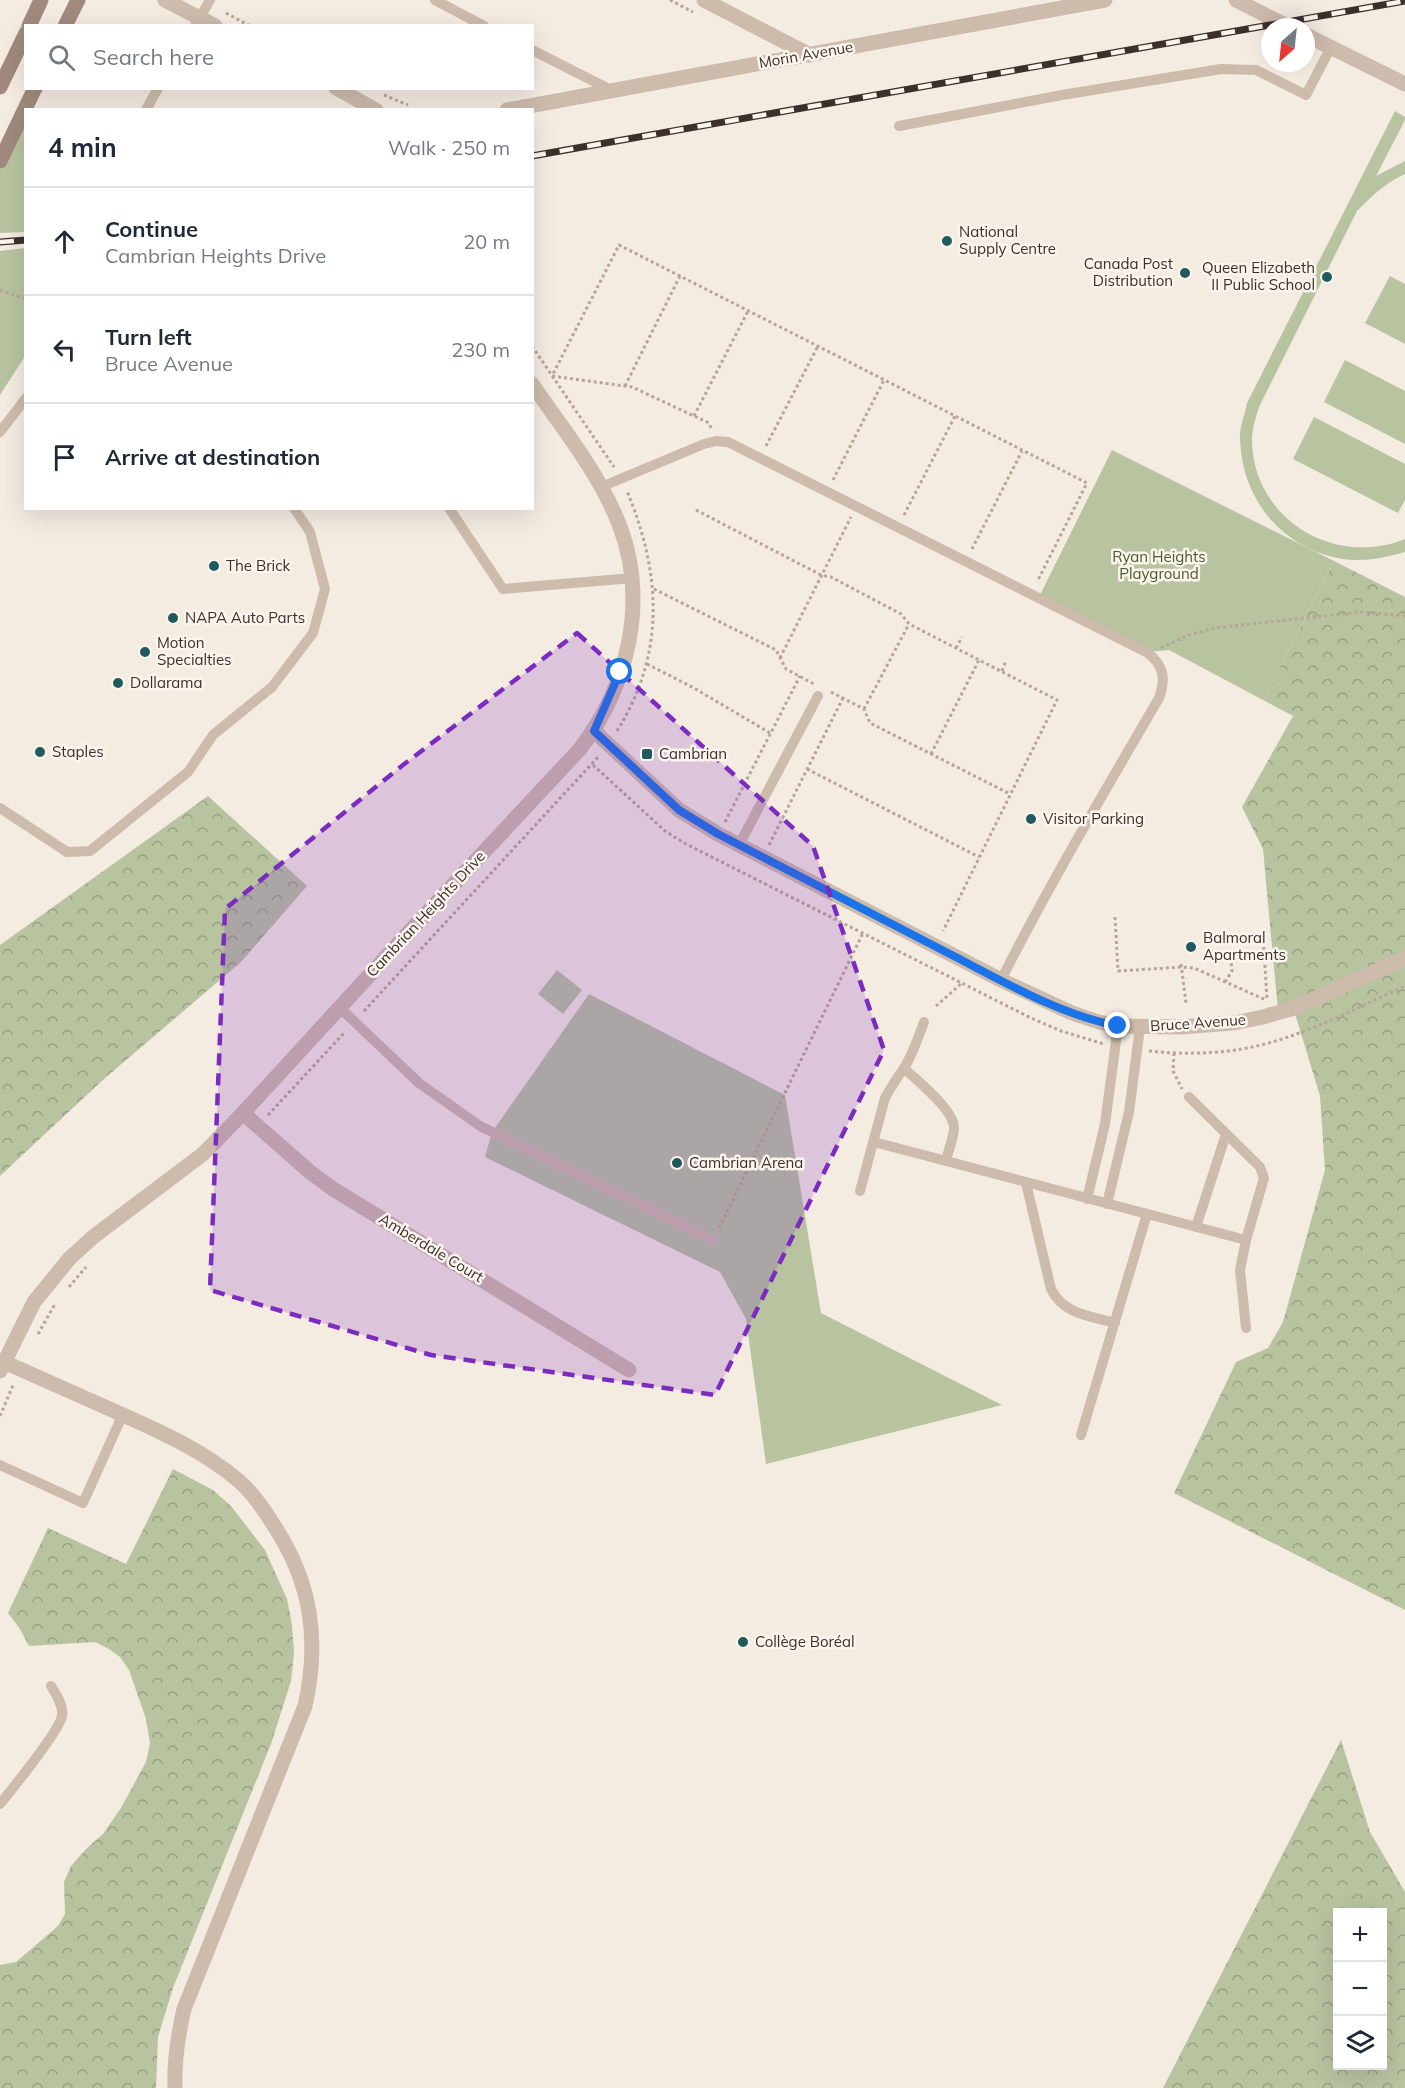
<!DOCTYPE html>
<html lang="en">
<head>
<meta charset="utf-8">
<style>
  :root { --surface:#fff; --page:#f6f6f7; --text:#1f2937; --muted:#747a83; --line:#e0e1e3 }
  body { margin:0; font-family:Mulish,sans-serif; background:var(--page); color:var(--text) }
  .controls { position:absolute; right:18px; bottom:18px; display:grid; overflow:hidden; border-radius:0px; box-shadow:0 6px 24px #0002 }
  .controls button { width:54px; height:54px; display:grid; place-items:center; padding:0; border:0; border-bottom:2px solid var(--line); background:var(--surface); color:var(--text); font:30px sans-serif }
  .compass { position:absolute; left:1261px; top:18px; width:54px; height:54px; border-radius:50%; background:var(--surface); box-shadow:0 6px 24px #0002; rotate:207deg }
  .stop { position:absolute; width:18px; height:18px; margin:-14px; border:4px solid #1a73e8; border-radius:50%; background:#fff }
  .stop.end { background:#1a73e8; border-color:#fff; box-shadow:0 2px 6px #0008 }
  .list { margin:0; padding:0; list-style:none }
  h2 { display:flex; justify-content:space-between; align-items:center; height:78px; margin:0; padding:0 24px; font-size:26px }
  h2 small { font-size:20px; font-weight:400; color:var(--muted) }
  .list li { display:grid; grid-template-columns:39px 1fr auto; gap:18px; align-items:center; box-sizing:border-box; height:108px; padding:0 24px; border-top:2px solid var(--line) }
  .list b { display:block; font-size:22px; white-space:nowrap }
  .list p { margin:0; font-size:20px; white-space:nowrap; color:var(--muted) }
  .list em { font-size:20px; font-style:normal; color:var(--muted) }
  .icon { flex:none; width:33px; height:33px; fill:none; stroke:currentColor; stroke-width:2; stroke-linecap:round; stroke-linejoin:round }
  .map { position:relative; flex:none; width:1405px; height:2088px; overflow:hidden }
  .search { position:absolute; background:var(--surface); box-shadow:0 6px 24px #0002; left:24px; top:24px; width:510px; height:66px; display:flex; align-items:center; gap:15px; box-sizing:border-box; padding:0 21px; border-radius:0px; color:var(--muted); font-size:22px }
  .panel { position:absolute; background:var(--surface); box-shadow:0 6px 24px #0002; left:24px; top:108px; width:510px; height:402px; border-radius:0px }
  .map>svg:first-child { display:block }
  .forest { fill:url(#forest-crowns); fill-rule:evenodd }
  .green { fill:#b8c4a0 }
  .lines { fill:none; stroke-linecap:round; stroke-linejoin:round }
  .path { stroke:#b9a596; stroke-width:3; stroke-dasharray:3 3; stroke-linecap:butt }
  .service { stroke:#cdbbac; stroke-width:10 }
  .minor { stroke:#cdbbac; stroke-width:15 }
  .tertiary { stroke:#cdbbac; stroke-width:15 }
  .secondary { stroke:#a18a7d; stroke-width:15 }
  .rail-casing { stroke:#3b302b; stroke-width:7 }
  .rail { stroke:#fbf5ee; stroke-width:4.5; stroke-dasharray:14; stroke-linecap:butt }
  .route { stroke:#1a73e8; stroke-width:8 }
  .marked { fill:#7b2cbf; fill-opacity:0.2; stroke:#7b2cbf; stroke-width:4.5; stroke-dasharray:12 8; stroke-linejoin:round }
  .poi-dot { fill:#1f5a5e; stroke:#fbf5ee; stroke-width:2 }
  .labels { text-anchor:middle; stroke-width:5; stroke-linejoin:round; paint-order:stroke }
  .street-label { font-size:15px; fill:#3b302b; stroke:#fbf5ee }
  .poi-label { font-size:15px; fill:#3b302b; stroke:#fbf5ee; text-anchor:start }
  .park-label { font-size:15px; fill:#4a5a2e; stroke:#fbf5ee }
</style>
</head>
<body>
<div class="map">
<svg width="1405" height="2088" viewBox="0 0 1405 2088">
  <defs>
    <pattern id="forest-crowns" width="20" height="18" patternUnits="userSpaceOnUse" patternTransform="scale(1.5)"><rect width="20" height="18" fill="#b8c4a0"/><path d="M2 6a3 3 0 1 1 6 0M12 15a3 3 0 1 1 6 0" fill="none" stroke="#97a083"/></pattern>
  </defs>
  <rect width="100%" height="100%" fill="#f4ebe1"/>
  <!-- forest -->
  <g class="forest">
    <path d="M1334,561L1405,597V1610L1174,1493L1236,1362L1268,1348L1283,1322L1325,1170L1320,1096L1293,1007L1278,1011L1263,849L1242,807L1293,716L1263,700Z"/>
    <path d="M208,796L307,886L241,962L105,1078L0,1176V945Z"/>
    <path d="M173,1469L213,1490L231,1506L265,1550L287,1599L292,1625L294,1653L291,1681L271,1744L173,1988L158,2037L156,2088H0V1965L16,1962L58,1926L65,1914L64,1882L71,1866L87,1848L103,1834L121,1808L146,1762L150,1743L146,1719L129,1670L120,1657L109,1649L95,1642L29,1646L20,1629L8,1613L48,1528L126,1564Z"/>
    <path d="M1341,1740L1370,1832L1405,1892V2088H1163ZM1382,1912V2066H1338V1912Z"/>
  </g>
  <!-- green -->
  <g class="green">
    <path d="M1395,111L1405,117V120L1376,176L1405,161V174C1385,183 1372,196 1357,211L1259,407C1256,417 1252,429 1252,439C1252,518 1333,568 1405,539V552C1383,558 1360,563 1337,558C1279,545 1242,498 1240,439C1239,428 1245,415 1247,403Z"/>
    <path d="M26,122L25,232L0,233V165Z"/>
    <path d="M25,248V356L0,395V251Z"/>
    <path d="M1390,276L1405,284V344L1365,323Z"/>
    <path d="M1345,360L1405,391V444L1324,402Z"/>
    <path d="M1314,417L1405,464V500L1398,513L1293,459Z"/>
    <path d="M1112,450L1334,561L1263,700L1169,650L1148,652L1039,597Z"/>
    <path d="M557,970L582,990L563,1014L538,994Z"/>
    <path d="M589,994L785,1095L821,1313L1002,1405L766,1464L746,1319L720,1272L485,1157L492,1132Z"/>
  </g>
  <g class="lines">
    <!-- path -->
    <g class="path">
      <path d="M670,0L693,12"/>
      <path d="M226,13L250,26"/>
      <path d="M384,95L408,105"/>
      <path d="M0,290L26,299"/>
      <path d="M532,346L614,467"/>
      <path d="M625,386L680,276"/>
      <path d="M694,416L748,311"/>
      <path d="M711,428L709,423L632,387L552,376L619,245L1087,483L1037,582"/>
      <path d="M766,446L818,346"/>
      <path d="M833,480L884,380"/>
      <path d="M696,510L821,575L831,577L901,614L909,624L1057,700L943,931"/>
      <path d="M904,515L955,416"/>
      <path d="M972,549L1022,451"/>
      <path d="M654,589L776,650L786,669L814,684"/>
      <path d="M956,648L962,637"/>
      <path d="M1161,648L1189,635L1214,628L1361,612L1405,616"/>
      <path d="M780,658L851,517"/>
      <path d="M647,664L694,688L770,733"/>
      <path d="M1002,671L1006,661"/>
      <path d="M831,692L864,709L870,723L1010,794"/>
      <path d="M864,709L909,624"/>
      <path d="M617,731C666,653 661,573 627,491"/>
      <path d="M931,754L979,660"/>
      <path d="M593,765L665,831L686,844L1031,1018L1061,1031L1104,1044"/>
      <path d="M807,769L979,857"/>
      <path d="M725,822L800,676"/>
      <path d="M769,845L843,698"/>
      <path d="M1115,917L1118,971L1182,967L1194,968L1266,1000"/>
      <path d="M1263,935L1267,999"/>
      <path d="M1181,964L1186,1003"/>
      <path d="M1225,982L1232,971L1231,961"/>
      <path d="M936,1006L962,983"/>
      <path d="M364,1011L599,756"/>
      <path d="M1149,1051C1178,1054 1207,1054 1236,1050C1296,1041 1351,1010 1405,986"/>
      <path d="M1174,1053L1173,1071L1182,1089"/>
      <path d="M268,1115L345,1032"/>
      <path d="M719,1228L863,933"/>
      <path d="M69,1287L86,1267"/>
      <path d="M38,1334L55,1304"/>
      <path d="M0,1416L14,1383"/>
    </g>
    <!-- service -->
    <g class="service">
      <path d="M435,0L484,26"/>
      <path d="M195,26L210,0"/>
      <path d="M532,50L611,90"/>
      <path d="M146,110L158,88"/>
      <path d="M899,126L1062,95L1221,69L1256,70L1306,95L1331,47"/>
      <path d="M0,432L26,398"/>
      <path d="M601,487L704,444L716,441L728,442L1148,653C1164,666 1166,679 1159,698C1105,791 1050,883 1001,980"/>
      <path d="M449,508L503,589L633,578"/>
      <path d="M0,808L67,852L90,851L188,772L213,735L272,687L313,633L325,589L310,532L294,508"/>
      <path d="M739,845L818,696"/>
      <path d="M340,1008L419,1083L480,1126L713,1240"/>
      <path d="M904,1068C917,1081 955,1110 954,1129C953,1140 948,1151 946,1161"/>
      <path d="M1189,1097L1260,1167L1264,1178L1246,1240L1240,1270L1246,1328"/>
      <path d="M874,1142L1246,1240"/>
      <path d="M1026,1183L1051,1289C1063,1314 1090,1316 1115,1323"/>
      <path d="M860,1191L885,1098C891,1087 897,1078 904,1068C913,1054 918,1038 924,1022"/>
      <path d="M1087,1199L1105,1124L1118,1026"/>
      <path d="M1107,1204L1129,1112L1140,1027"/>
      <path d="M1196,1227L1226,1134"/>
      <path d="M1081,1435L1147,1214"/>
      <path d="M0,1465L83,1503L123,1414"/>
      <path d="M0,1804C12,1789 59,1732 62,1716C64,1706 56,1694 51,1686"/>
    </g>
    <!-- minor -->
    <g class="minor">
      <path d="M704,0L810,55"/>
      <path d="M1236,0L1289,27"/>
      <path d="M1306,35L1405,84"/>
      <path d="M594,731L679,810L718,834L1001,980L1072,1013L1099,1022L1118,1026L1180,1027L1234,1023L1263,1017L1294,1008L1405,958"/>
      <path d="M243,1113L310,1172L333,1189L629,1370"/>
      <path d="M4,1362C40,1378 76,1394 112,1410C157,1430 201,1449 239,1481C253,1493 263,1508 273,1524C311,1581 320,1639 305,1706L184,2009C178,2035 174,2061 175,2088"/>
    </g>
    <!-- tertiary -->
    <g class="tertiary">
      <path d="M165,0L215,26"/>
      <path d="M336,88L376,110"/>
      <path d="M507,110L1105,0"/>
      <path d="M0,1371L34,1302L69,1259L93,1237L203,1154L243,1113L409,932L580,749C628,686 649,601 619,524C599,473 563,429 532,384"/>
    </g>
    <!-- secondary -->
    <g class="secondary">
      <path d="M29,26L41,0"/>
      <path d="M65,26L78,0"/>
      <path d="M0,87L26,33"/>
      <path d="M0,161L35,88"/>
    </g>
    <!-- rail casing -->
    <g class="rail-casing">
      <g id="rail">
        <path d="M532,156L1405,1"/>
        <path d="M0,242L26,240"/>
      </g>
    </g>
    <!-- rail -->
    <use href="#rail" class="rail"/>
  </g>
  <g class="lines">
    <!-- route -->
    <path class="route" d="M620,672L594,731L679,810L718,834C794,874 870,913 946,952C1001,980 1057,1014 1118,1026"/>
  </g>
  <!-- marked area -->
  <path class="marked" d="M577,633L813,846L884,1050L715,1395L431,1355L210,1290L225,909L403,765Z"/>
  <!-- markers -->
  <g class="poi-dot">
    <circle cx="947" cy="241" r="6"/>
    <circle cx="1185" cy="273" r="6"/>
    <circle cx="1327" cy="277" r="6"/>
    <circle cx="214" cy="566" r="6"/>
    <circle cx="173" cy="618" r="6"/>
    <circle cx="145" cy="652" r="6"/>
    <circle cx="118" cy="683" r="6"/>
    <circle cx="40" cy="752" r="6"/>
    <rect x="641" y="748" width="12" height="12" rx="3"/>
    <circle cx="1031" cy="819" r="6"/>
    <circle cx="1191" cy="947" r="6"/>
    <circle cx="677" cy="1163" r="6"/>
    <circle cx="743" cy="1642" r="6"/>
  </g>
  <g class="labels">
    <!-- street labels -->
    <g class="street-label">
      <text transform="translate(806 55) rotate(-10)" y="5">Morin Avenue</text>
      <text transform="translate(426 914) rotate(-47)" y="5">Cambrian Heights Drive</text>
      <text transform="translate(1198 1023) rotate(-4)" y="5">Bruce Avenue</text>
      <text transform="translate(431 1248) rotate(31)" y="5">Amberdale Court</text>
    </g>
    <!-- poi labels -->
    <g class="poi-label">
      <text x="959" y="237">National<tspan x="959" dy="17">Supply Centre</tspan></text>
      <text x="1173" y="269" text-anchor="end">Canada Post<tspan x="1173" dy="17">Distribution</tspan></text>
      <text x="1315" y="273" text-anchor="end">Queen Elizabeth<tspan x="1315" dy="17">II Public School</tspan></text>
      <text x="226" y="571">The Brick</text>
      <text x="185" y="623">NAPA Auto Parts</text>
      <text x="157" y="648">Motion<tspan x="157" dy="17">Specialties</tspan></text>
      <text x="130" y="688">Dollarama</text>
      <text x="52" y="757">Staples</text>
      <text x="659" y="759">Cambrian</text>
      <text x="1043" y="824">Visitor Parking</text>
      <text x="1203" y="943">Balmoral<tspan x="1203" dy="17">Apartments</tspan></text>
      <text x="689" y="1168">Cambrian Arena</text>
      <text x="755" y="1647">Collège Boréal</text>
    </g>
    <!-- park labels -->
    <g class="park-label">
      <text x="1159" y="562">Ryan Heights<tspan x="1159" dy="17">Playground</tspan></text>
    </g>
  </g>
</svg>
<div class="controls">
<button>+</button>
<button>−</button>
<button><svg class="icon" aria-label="layers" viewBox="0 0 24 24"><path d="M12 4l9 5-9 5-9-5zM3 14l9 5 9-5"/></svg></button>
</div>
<svg class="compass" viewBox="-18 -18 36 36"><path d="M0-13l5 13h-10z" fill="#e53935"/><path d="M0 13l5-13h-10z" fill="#747a83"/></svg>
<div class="stop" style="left:620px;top:672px"></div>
<div class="stop end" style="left:1118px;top:1026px"></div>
<div class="search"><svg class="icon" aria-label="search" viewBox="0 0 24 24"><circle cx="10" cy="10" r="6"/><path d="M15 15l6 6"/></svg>Search here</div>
<section class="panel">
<h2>4 min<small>Walk · 250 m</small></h2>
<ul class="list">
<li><svg class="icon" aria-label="ahead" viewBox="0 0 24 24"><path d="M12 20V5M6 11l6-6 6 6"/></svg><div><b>Continue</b><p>Cambrian Heights Drive</p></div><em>20 m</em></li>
<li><svg class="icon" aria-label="left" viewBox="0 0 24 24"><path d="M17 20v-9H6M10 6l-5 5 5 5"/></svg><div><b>Turn left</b><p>Bruce Avenue</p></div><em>230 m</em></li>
<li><svg class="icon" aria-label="arrive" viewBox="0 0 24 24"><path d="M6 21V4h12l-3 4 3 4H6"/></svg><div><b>Arrive at destination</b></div></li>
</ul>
</section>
</div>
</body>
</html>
